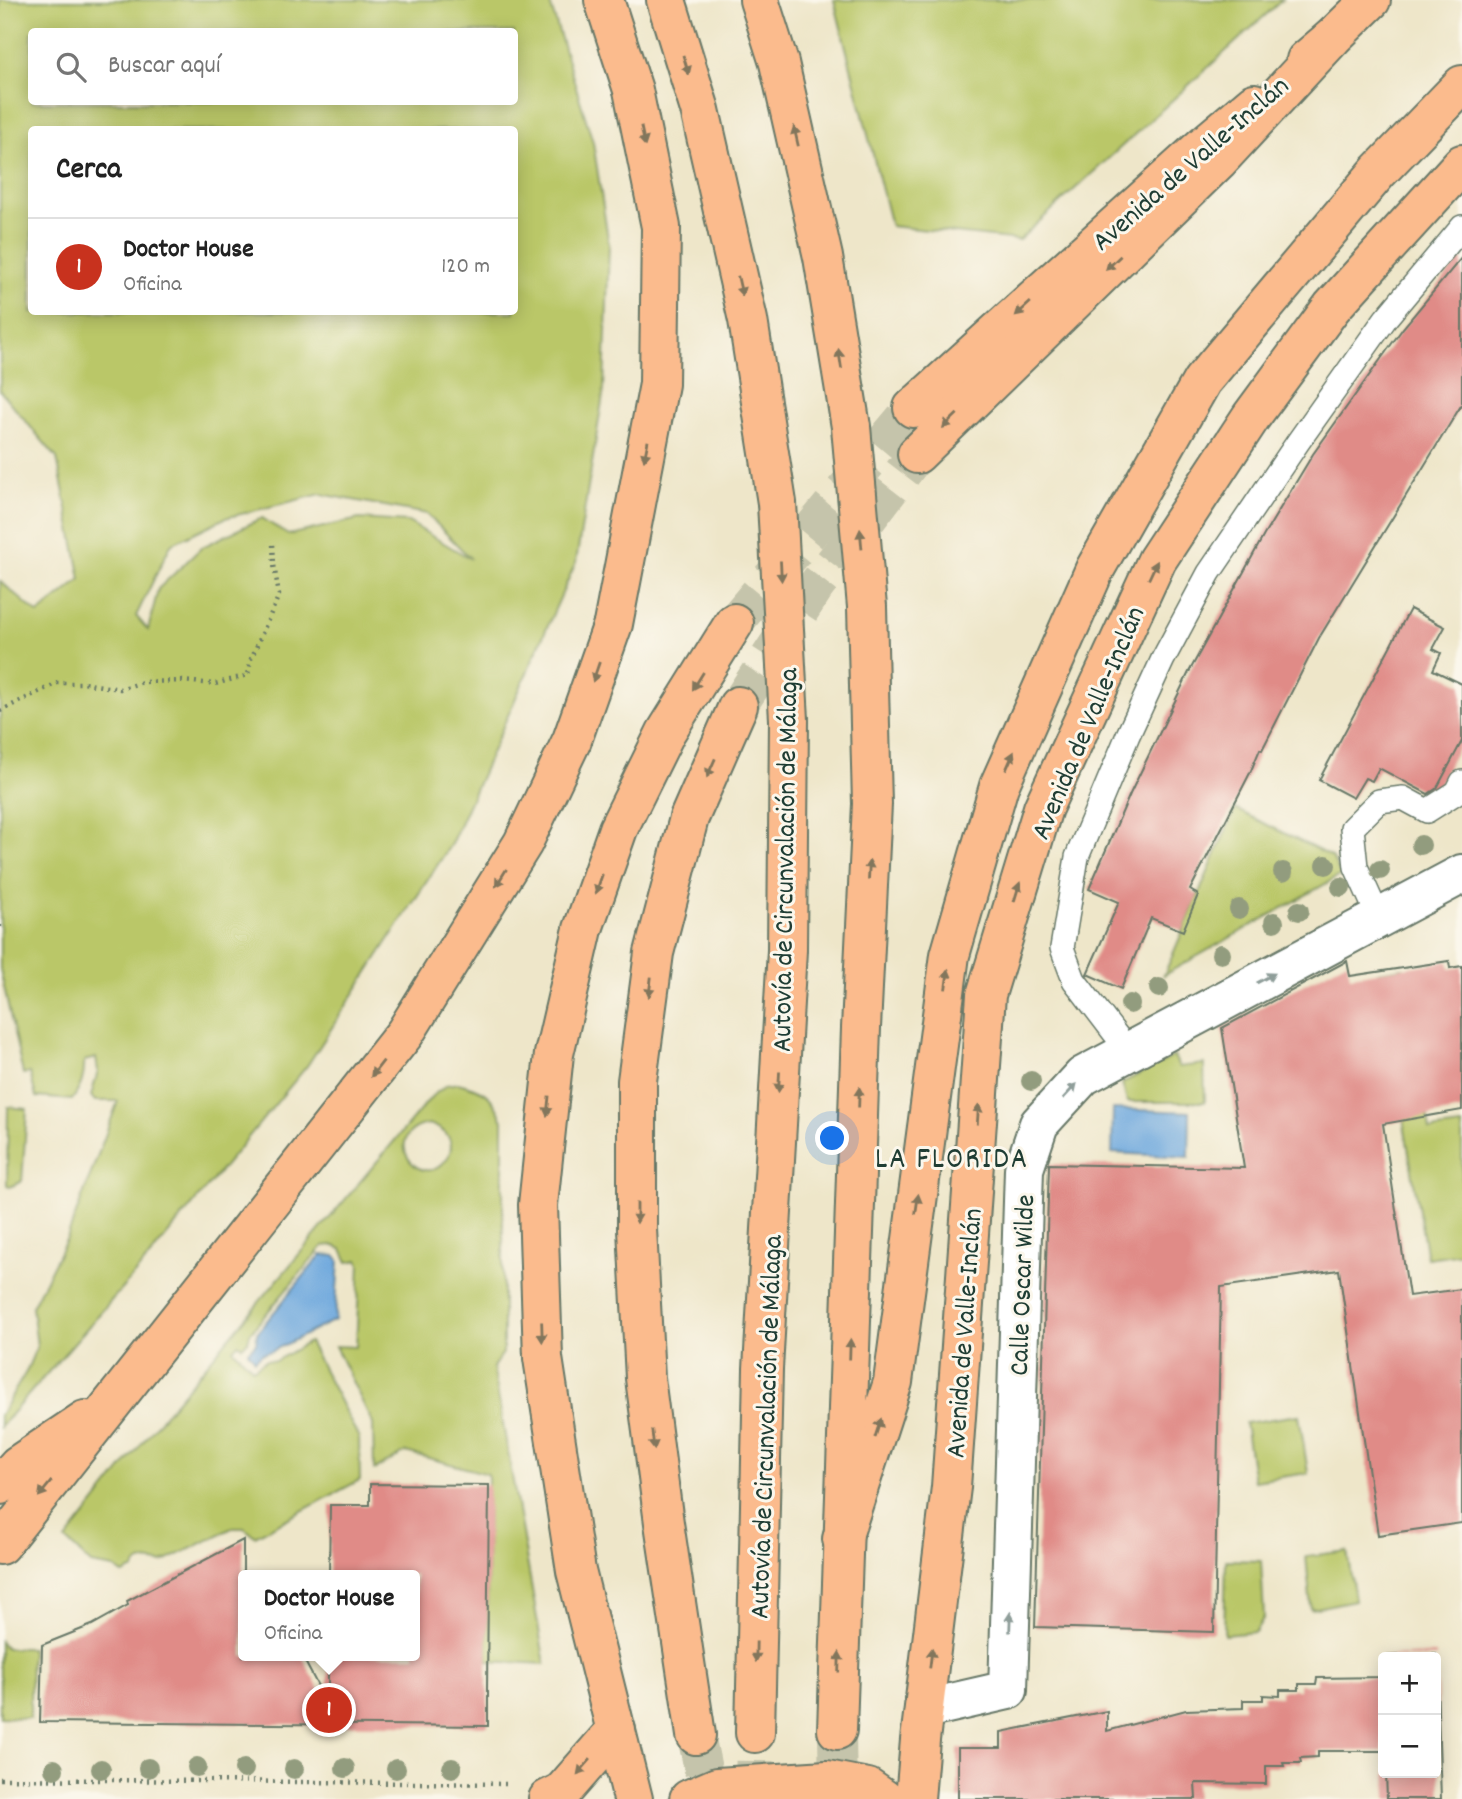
<!DOCTYPE html>
<html lang="es">
<head>
<meta charset="utf-8">
<style>
  :root { --surface:#fff; --page:#f6f6f6; --text:#222; --muted:#767676; --line:#e0e0e0; --accent:#c8321e }
  body { margin:0; font-family:Dekko,sans-serif; background:var(--page); color:var(--text) }
  .controls { position:absolute; right:21px; bottom:21px; display:grid; overflow:hidden; border-radius:7px; box-shadow:0 4px 18px #0003 }
  .controls button { width:63px; height:63px; display:grid; place-items:center; padding:0; border:0; border-bottom:2px solid var(--line); background:var(--surface); color:var(--text); font:35px sans-serif }
  .you { position:absolute; left:833px; top:1139px; width:24px; height:24px; margin:-18px; border:5px solid #fff; border-radius:50%; background:#1a73e8; box-shadow:0 0 0 10px #1a73e833 }
  .badge { display:grid; place-items:center; width:46px; height:46px; border-radius:50%; background:var(--accent); color:#fff; font-size:23px; font-weight:700 }
  .pin { position:absolute; translate:-50% -50%; border:4px solid #fff; box-shadow:0 2px 7px #0006 }
  .popup { position:absolute; left:238px; top:1570px; width:182px; height:91px; box-sizing:border-box; display:grid; place-content:center; border-radius:7px; background:var(--surface); filter:drop-shadow(0 2px 5px #0005); font-size:23px; white-space:nowrap; color:var(--muted) }
  .popup b { font-size:26px; color:var(--text) }
  .popup::after { content:''; position:absolute; left:50%; top:100%; margin-left:-14px; border:14px solid transparent; border-top-color:var(--surface) }
  .list { margin:0; padding:0; list-style:none }
  h2 { display:flex; justify-content:space-between; align-items:center; height:91px; margin:0; padding:0 28px; font-size:30px }
  h2 small { font-size:23px; font-weight:400; color:var(--muted) }
  .list li { display:grid; grid-template-columns:46px 1fr auto; gap:21px; align-items:center; box-sizing:border-box; height:98px; padding:0 28px; border-top:2px solid var(--line) }
  .list b { display:block; font-size:26px; white-space:nowrap }
  .list p { margin:0; font-size:23px; white-space:nowrap; color:var(--muted) }
  .list em { font-size:23px; font-style:normal; color:var(--muted) }
  .icon { flex:none; width:38px; height:38px; fill:none; stroke:currentColor; stroke-width:2; stroke-linecap:round; stroke-linejoin:round }
  .map { position:relative; flex:none; width:1462px; height:1799px; overflow:hidden }
  .search { position:absolute; background:var(--surface); box-shadow:0 4px 18px #0003; left:28px; top:28px; width:490px; height:77px; display:flex; align-items:center; gap:18px; box-sizing:border-box; padding:0 24px; border-radius:7px; color:var(--muted); font-size:26px }
  .panel { position:absolute; background:var(--surface); box-shadow:0 4px 18px #0003; left:28px; top:126px; width:490px; height:189px; border-radius:7px }
  .map>svg:first-child { display:block }
  .green { fill:#bac768; stroke:#6c824e; stroke-width:2; fill-rule:evenodd }
  .water { fill:#6da7dd; stroke:#467288; stroke-width:2 }
  .building { fill:#e08b87 }
  .lines { fill:none; stroke-linecap:round; stroke-linejoin:round }
  .primary-tunnel { stroke:#c5c4ab; stroke-width:38; stroke-dasharray:38 19; stroke-linecap:butt }
  .highway-tunnel { stroke:#c5c4ab; stroke-width:38; stroke-dasharray:38 19; stroke-linecap:butt }
  .lane-casing { stroke:#677868; stroke-width:26 }
  .street-casing { stroke:#677868; stroke-width:42 }
  .primary-casing { stroke:#677868; stroke-width:42 }
  .highway-casing { stroke:#677868; stroke-width:42 }
  .path { stroke:#677868; stroke-width:4.5; stroke-dasharray:2 5; stroke-linecap:butt }
  .lane { stroke:#fff; stroke-width:23 }
  .street { stroke:#fff; stroke-width:38 }
  .primary { stroke:#fbbb8d; stroke-width:38 }
  .highway { stroke:#fbbb8d; stroke-width:38 }
  .highway-bridge-casing { stroke:#677868; stroke-width:42; stroke-linecap:butt }
  .highway-bridge { stroke:#fbbb8d; stroke-width:38 }
  .tree { fill:#929c7e }
  .oneway { fill:#82765c }
  .oneway2 { fill:#8f9e9a }
  .labels { text-anchor:middle; stroke-width:6; stroke-linejoin:round; paint-order:stroke }
  .street-label { font-size:28px; fill:#1f3d34; stroke:#fbf7ec }
  .neighbourhood-label { font-size:30px; letter-spacing:2px; fill:#1f3d34; stroke:#fbf7ec }
</style>
</head>
<body>
<div class="map">
<svg width="1462" height="1799" viewBox="0 0 1462 1799">
  <rect width="100%" height="100%" fill="#fbf7ec"/>
  <filter id="ink" filterUnits="userSpaceOnUse"><feTurbulence type="fractalNoise" baseFrequency=".0143" numOctaves="2"/><feDisplacementMap in="SourceGraphic" scale="14" xChannelSelector="R" yChannelSelector="G"/><feConvolveMatrix kernelMatrix="1 2 1 2 8 2 1 2 1" color-interpolation-filters="sRGB"/></filter>
  <filter id="wash" filterUnits="userSpaceOnUse"><feTurbulence type="fractalNoise" baseFrequency=".00686" numOctaves="4" result="noise"/><feDisplacementMap in="SourceGraphic" scale="28" xChannelSelector="R" yChannelSelector="G"/><feGaussianBlur stdDeviation="1.57" result="paint"/><feColorMatrix in="noise" values="0 0 0 0 0 0 0 0 0 0 0 0 0 0 0 0 0 1.4 0 .05"/><feComposite in="paint" operator="in"/></filter>
  <g filter="url(#wash)">
    <rect width="100%" height="100%" fill="#eee6c9"/>
    <!-- green -->
    <g class="green">
      <path d="M0,0H549L593,142L609,245L604,389L576,562L451,844L307,1066L146,1261L0,1427V1415L26,1372L37,1346L32,1307L67,1238L118,1101H95L91,1096L98,1071L96,1058L84,1061C85,1077 81,1087 72,1100L36,1097L30,1073L23,1074L0,969V581L38,614L81,579L57,458L0,391ZM32,32H514V102H32ZM32,130H514V312H32ZM321,494L427,514L471,559L408,522L359,519L288,535L262,518L202,547L158,589L148,630L136,616L171,544L225,518Z"/>
      <path d="M834,0H1282L1019,240L891,226Z"/>
      <path d="M1235,809L1332,857L1341,875L1164,975Z"/>
      <path d="M1403,968L1430,1130L1462,1126V1253L1427,1258L1378,972Z"/>
      <path d="M1174,1056L1179,1067L1204,1064L1205,1102H1127L1122,1083Z"/>
      <path d="M458,1083C487,1091 490,1093 503,1120V1353L493,1367L545,1664L487,1661L488,1474L406,1452L374,1470L373,1424L335,1346L356,1347L360,1264L358,1260L348,1262L342,1249L332,1245L323,1246L250,1333L248,1341L242,1346L238,1343L233,1349L253,1369L266,1360L275,1361L309,1342L359,1438L360,1480L255,1536L244,1528H232L162,1563L143,1561L136,1564L134,1569L123,1574L114,1568L91,1564L66,1540L161,1419L432,1096L447,1085ZM429,1124C446,1129 459,1143 445,1161C419,1193 378,1133 429,1124Z"/>
      <path d="M8,1107L27,1109L22,1181L10,1187L7,1185Z"/>
      <path d="M1299,1415L1308,1473L1254,1481L1245,1423Z"/>
      <path d="M1347,1551L1355,1600L1311,1609L1306,1556Z"/>
      <path d="M1226,1560L1261,1561L1264,1617L1255,1632L1224,1635Z"/>
      <path d="M0,1641L6,1648H31L30,1718L0,1717Z"/>
    </g>
    <!-- water -->
    <g class="water">
      <path d="M1113,1109L1190,1112L1189,1157L1112,1153Z"/>
      <path d="M321,1255L336,1256L339,1260L335,1320L272,1351L263,1353L255,1360L248,1351L256,1343L257,1333Z"/>
    </g>
    <g id="blocks">
      <!-- building -->
      <g class="building">
        <path d="M1462,257V404L1319,638L1262,750L1260,749L1250,773L1190,890L1198,895L1183,931L1151,918L1121,989L1087,974L1119,902L1089,889L1130,794L1189,672L1264,535L1313,454L1403,328Z"/>
        <path d="M1410,609L1445,627L1433,649L1441,653L1433,670L1462,684V741L1437,788L1428,794L1379,768L1372,781L1365,778L1353,798L1319,780Z"/>
        <path d="M1347,961L1350,976L1449,961L1450,968L1462,966V1110L1383,1124L1409,1296L1462,1289V1523L1378,1535L1339,1270L1221,1287L1214,1632L1035,1627L1049,1164L1244,1168L1222,1028Z"/>
        <path d="M370,1484L489,1485L487,1691H488V1726L40,1722L42,1645L92,1625L128,1605L127,1601L243,1540V1656H302L328,1705V1656H415V1575H329L330,1505H370Z"/>
        <path d="M1436,1654L1441,1799H1387L1386,1773H1436V1657H1383V1751H1318V1757L1300,1758L1301,1763H1283L1284,1766H1266V1784L1195,1783L1196,1799H958V1748H1001V1732L1107,1711V1731L1186,1710L1243,1708V1700H1263V1695L1280,1696V1690H1299V1684H1316L1317,1678L1383,1677L1382,1656Z"/>
      </g>
    </g>
  </g>
  <g filter="url(#ink)">
    <use href="#blocks" fill-opacity="0" stroke="#677868" stroke-width="2"/>
    <g class="lines">
      <!-- primary-tunnel -->
      <path class="primary-tunnel" d="M734,623L913,408"/>
      <!-- highway-tunnel -->
      <g class="highway-tunnel">
        <path d="M738,706L816,586L917,454"/>
        <path d="M837,1730L838,1799"/>
        <path d="M696,1735L709,1799"/>
        <path d="M754,1799L755,1733"/>
      </g>
      <!-- lane casing -->
      <g class="lane-casing">
        <g id="lane">
          <path d="M1379,918L1356,867L1352,828L1379,801L1403,798L1427,811L1457,792L1462,782"/>
          <path d="M1129,1052L1074,980L1062,948L1077,857L1128,735L1163,659L1209,573L1298,442L1386,318L1462,227"/>
        </g>
      </g>
      <!-- street casing -->
      <g class="street-casing">
        <path id="street" d="M925,1709L1008,1690L1024,1169L1039,1124L1083,1076L1462,874"/>
      </g>
      <!-- primary casing -->
      <g class="primary-casing">
        <g id="primary">
          <path d="M1306,60L1332,38L1371,0"/>
          <path d="M913,408L1203,146L1254,103"/>
          <path d="M548,1799L562,1792L616,1730"/>
          <path d="M633,1799L576,1571L543,1358L538,1205L554,1054L583,929L618,829L666,732L734,623"/>
          <path d="M689,1799L717,1787L827,1780L868,1788L884,1799"/>
          <path d="M915,1799L920,1740L951,1487L986,995L1043,808L1157,560L1251,417L1332,307L1462,164"/>
        </g>
      </g>
      <!-- highway casing -->
      <g class="highway-casing">
        <g id="highway">
          <path d="M666,0L700,110L748,320L777,503"/>
          <path d="M759,0L779,63L823,257L851,427"/>
          <path d="M917,454L1218,161L1332,38"/>
          <path d="M0,1485L18,1465L85,1420"/>
          <path d="M842,1539L893,1382L950,955L999,786L1095,569L1202,381L1378,172L1462,85"/>
          <path d="M0,1545L405,1033L523,843L572,740L613,624L659,384L661,227L633,90L604,0"/>
          <path d="M837,1730L861,1028L872,804L867,607"/>
          <path d="M755,1733L763,1369L787,950L789,720"/>
          <path d="M696,1735L664,1523L645,1378L637,1229V1081L654,953L689,818L738,706"/>
        </g>
      </g>
      <!-- path -->
      <g class="path">
        <path d="M0,711L57,683H83L120,689L143,682L182,681L215,684L248,675L251,659L279,595L274,565L273,544"/>
        <path d="M0,925V932"/>
        <path d="M0,1779L510,1784"/>
      </g>
      <!-- lane -->
      <use href="#lane" class="lane"/>
      <!-- street -->
      <use href="#street" class="street"/>
      <!-- primary -->
      <use href="#primary" class="primary"/>
      <!-- highway -->
      <use href="#highway" class="highway"/>
      <!-- highway-bridge casing -->
      <g class="highway-bridge-casing">
        <g id="highway-bridge">
          <path d="M851,427L867,607"/>
          <path d="M777,503L789,720"/>
        </g>
      </g>
      <!-- highway-bridge -->
      <use href="#highway-bridge" class="highway-bridge"/>
    </g>
    <!-- trees -->
    <g class="tree">
      <circle cx="1421" cy="845" r="10"/>
      <circle cx="1326" cy="865" r="10"/>
      <circle cx="1380" cy="870" r="10"/>
      <circle cx="1283" cy="872" r="10"/>
      <circle cx="1341" cy="887" r="10"/>
      <circle cx="1239" cy="909" r="10"/>
      <circle cx="1299" cy="911" r="10"/>
      <circle cx="1274" cy="922" r="10"/>
      <circle cx="1221" cy="954" r="10"/>
      <circle cx="1159" cy="988" r="10"/>
      <circle cx="1130" cy="1004" r="10"/>
      <circle cx="1031" cy="1081" r="10"/>
      <circle cx="197" cy="1767" r="10"/>
      <circle cx="148" cy="1768" r="10"/>
      <circle cx="345" cy="1768" r="10"/>
      <circle cx="452" cy="1768" r="10"/>
      <circle cx="54" cy="1769" r="10"/>
      <circle cx="101" cy="1769" r="10"/>
      <circle cx="244" cy="1769" r="10"/>
      <circle cx="294" cy="1769" r="10"/>
      <circle cx="396" cy="1769" r="10"/>
    </g>
    <!-- one-way arrows -->
    <defs><path id="oneway-solid" d="M-6-.8H1V-3.2L6.5 0L1 3.2V.8H-6Z" transform="scale(1.75)"/></defs>
    <g class="oneway">
      <use href="#oneway-solid" transform="translate(686 65) rotate(73)"/>
      <use href="#oneway-solid" transform="translate(643 136) rotate(78)"/>
      <use href="#oneway-solid" transform="translate(796 136) rotate(-103)"/>
      <use href="#oneway-solid" transform="translate(1113 263) rotate(136)"/>
      <use href="#oneway-solid" transform="translate(740 286) rotate(77)"/>
      <use href="#oneway-solid" transform="translate(1023 309) rotate(138)"/>
      <use href="#oneway-solid" transform="translate(840 359) rotate(-99)"/>
      <use href="#oneway-solid" transform="translate(950 421) rotate(136)"/>
      <use href="#oneway-solid" transform="translate(646 451) rotate(101)"/>
      <use href="#oneway-solid" transform="translate(861 539) rotate(-95)"/>
      <use href="#oneway-solid" transform="translate(1153 570) rotate(-65)"/>
      <use href="#oneway-solid" transform="translate(781 571) rotate(87)"/>
      <use href="#oneway-solid" transform="translate(596 672) rotate(109)"/>
      <use href="#oneway-solid" transform="translate(698 681) rotate(122)"/>
      <use href="#oneway-solid" transform="translate(1010 761) rotate(-66)"/>
      <use href="#oneway-solid" transform="translate(711 768) rotate(114)"/>
      <use href="#oneway-solid" transform="translate(869 870) rotate(-87)"/>
      <use href="#oneway-solid" transform="translate(501 878) rotate(122)"/>
      <use href="#oneway-solid" transform="translate(599 884) rotate(109)"/>
      <use href="#oneway-solid" transform="translate(1017 892) rotate(-73)"/>
      <use href="#oneway-solid" transform="translate(947 979) rotate(-82)"/>
      <use href="#oneway-solid" transform="translate(650 987) rotate(97)"/>
      <use href="#oneway-solid" transform="translate(377 1069) rotate(128)"/>
      <use href="#oneway-solid" transform="translate(779 1082) rotate(93)"/>
      <use href="#oneway-solid" transform="translate(859 1097) rotate(-88)"/>
      <use href="#oneway-solid" transform="translate(548 1106) rotate(96)"/>
      <use href="#oneway-solid" transform="translate(978 1114) rotate(-86)"/>
      <use href="#oneway-solid" transform="translate(917 1204) rotate(-82)"/>
      <use href="#oneway-solid" transform="translate(637 1213) rotate(90)"/>
      <use href="#oneway-solid" transform="translate(542 1332) rotate(88)"/>
      <use href="#oneway-solid" transform="translate(850 1349) rotate(-88)"/>
      <use href="#oneway-solid" transform="translate(878 1428) rotate(-72)"/>
      <use href="#oneway-solid" transform="translate(653 1440) rotate(83)"/>
      <use href="#oneway-solid" transform="translate(45 1489) rotate(129)"/>
      <use href="#oneway-solid" transform="translate(756 1652) rotate(91)"/>
      <use href="#oneway-solid" transform="translate(931 1658) rotate(-83)"/>
      <use href="#oneway-solid" transform="translate(839 1662) rotate(-88)"/>
      <use href="#oneway-solid" transform="translate(584 1767) rotate(131)"/>
    </g>
    <g class="oneway2">
      <use href="#oneway-solid" transform="translate(1266 978) rotate(-28)"/>
      <use href="#oneway-solid" transform="translate(1070 1091) rotate(-47)"/>
      <use href="#oneway-solid" transform="translate(1010 1622) rotate(-88)"/>
    </g>
  </g>
  <g class="labels">
    <!-- street labels -->
    <g class="street-label">
      <text transform="translate(1189 162) rotate(-41)" y="10">Avenida de Valle-Inclán</text>
      <text transform="translate(1086 722) rotate(-67)" y="10">Avenida de Valle-Inclán</text>
      <text transform="translate(783 860) rotate(-89)" y="10">Autovía de Circunvalación de Málaga</text>
      <text transform="translate(1020 1285) rotate(-88)" y="10">Calle Oscar Wilde</text>
      <text transform="translate(962 1333) rotate(-86)" y="10">Avenida de Valle-Inclán</text>
      <text transform="translate(764 1427) rotate(-88)" y="10">Autovía de Circunvalación de Málaga</text>
    </g>
    <!-- neighbourhood labels -->
    <g class="neighbourhood-label">
      <text x="952" y="1167">LA FLORIDA</text>
    </g>
  </g>
</svg>
<div class="controls">
<button>+</button>
<button>−</button>
</div>
<div class="you"></div>
<div class="pin badge" style="left:329px;top:1710px">1</div>
<div class="popup"><b>Doctor House</b>Oficina</div>
<div class="search"><svg class="icon" aria-label="search" viewBox="0 0 24 24"><circle cx="10" cy="10" r="6"/><path d="M15 15l6 6"/></svg>Buscar aquí</div>
<section class="panel">
<h2>Cerca<small></small></h2>
<ul class="list">
<li><span class="badge">1</span><div><b>Doctor House</b><p>Oficina</p></div><em>120 m</em></li>
</ul>
</section>
</div>
</body>
</html>
